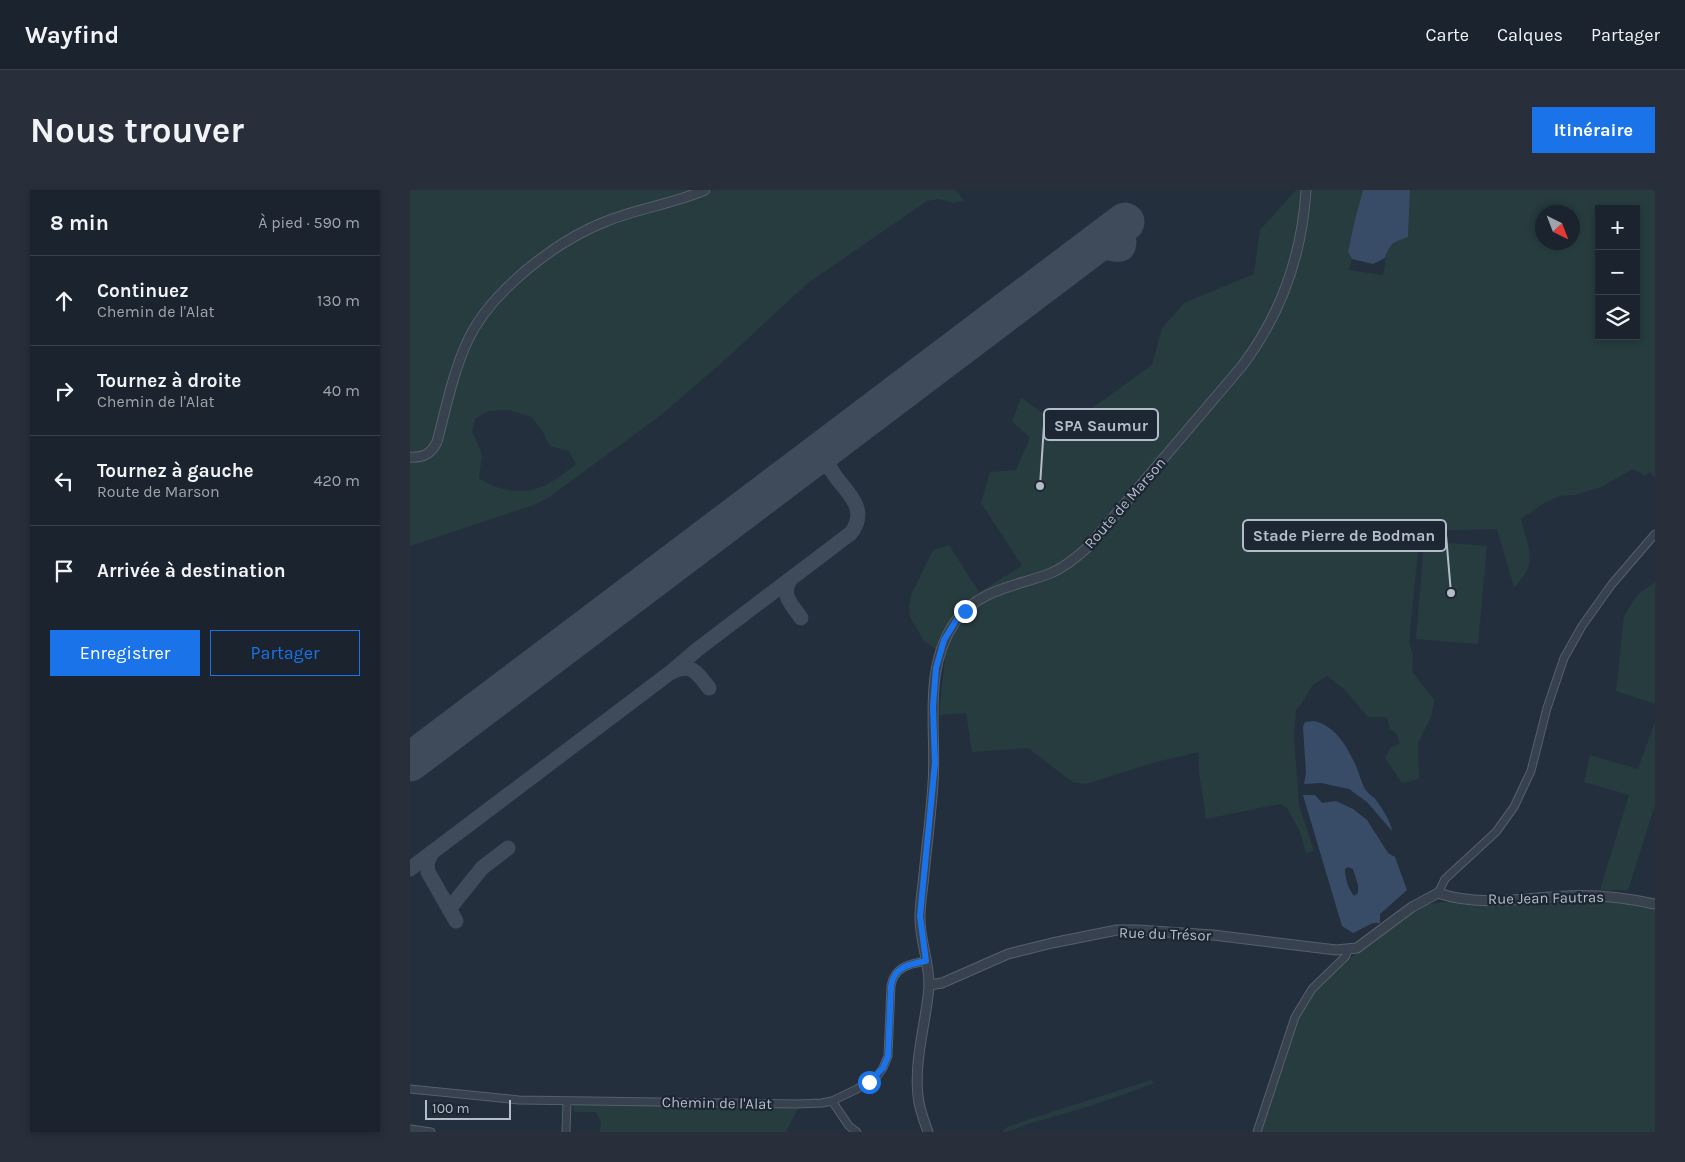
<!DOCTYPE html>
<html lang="fr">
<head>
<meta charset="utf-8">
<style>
  :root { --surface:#1b232e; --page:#282f3a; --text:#f1f3f6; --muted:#a0a4aa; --line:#39404a; --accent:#1a73e8 }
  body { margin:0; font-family:Karla,sans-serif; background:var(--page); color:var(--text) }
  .controls { position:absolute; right:15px; top:15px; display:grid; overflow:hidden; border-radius:0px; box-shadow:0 2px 8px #0003 }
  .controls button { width:45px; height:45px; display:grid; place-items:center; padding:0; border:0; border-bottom:1px solid var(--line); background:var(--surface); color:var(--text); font:25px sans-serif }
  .compass { position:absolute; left:1125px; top:15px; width:45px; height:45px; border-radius:50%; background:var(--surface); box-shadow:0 2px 8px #0003; rotate:138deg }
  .scale { position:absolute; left:15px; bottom:12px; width:86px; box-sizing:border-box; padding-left:5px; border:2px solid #b4bcc9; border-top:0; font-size:14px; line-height:18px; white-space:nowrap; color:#b4bcc9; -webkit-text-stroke:4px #1d2633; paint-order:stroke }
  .stop { position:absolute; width:15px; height:15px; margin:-11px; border:4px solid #1a73e8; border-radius:50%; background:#fff }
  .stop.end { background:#1a73e8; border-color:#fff; box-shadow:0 1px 5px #0008 }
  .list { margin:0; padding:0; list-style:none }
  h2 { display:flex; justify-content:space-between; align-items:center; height:65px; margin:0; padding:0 20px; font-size:21px }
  h2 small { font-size:16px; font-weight:400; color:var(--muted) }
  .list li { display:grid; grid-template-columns:32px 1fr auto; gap:15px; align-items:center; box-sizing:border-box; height:90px; padding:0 20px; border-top:1px solid var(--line) }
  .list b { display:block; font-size:19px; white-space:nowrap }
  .list p { margin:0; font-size:16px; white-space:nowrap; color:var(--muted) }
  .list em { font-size:16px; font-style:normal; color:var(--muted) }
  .actions { display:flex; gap:10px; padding:15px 20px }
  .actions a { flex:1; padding:11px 0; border:1px solid var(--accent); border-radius:0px; text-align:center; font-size:18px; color:var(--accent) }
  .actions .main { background:var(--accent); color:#fff }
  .icon { flex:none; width:28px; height:28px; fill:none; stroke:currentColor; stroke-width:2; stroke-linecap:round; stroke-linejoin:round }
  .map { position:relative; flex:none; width:1245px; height:942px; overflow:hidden; border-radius:0px }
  header { display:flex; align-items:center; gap:30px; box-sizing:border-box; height:70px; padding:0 25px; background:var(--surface); border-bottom:1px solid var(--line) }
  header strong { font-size:24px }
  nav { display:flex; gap:28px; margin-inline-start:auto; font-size:18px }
  .intro { display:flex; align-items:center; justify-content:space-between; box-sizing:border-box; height:120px; padding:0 30px }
  h1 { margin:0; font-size:35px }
  .button { padding:12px 22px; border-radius:0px; background:var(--accent); color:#fff; font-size:18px; font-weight:700 }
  main { display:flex; gap:30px; padding:0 30px }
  aside { flex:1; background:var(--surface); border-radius:0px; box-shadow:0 2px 8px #0003 }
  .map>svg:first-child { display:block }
  .green { fill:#263c3f; fill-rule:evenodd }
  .water { fill:#394c67; fill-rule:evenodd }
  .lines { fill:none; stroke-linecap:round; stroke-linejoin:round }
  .taxiway { stroke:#3f4a5a; stroke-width:15 }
  .runway { stroke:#3f4a5a; stroke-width:39 }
  .minor-casing { stroke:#565f6c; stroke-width:9 }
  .tertiary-casing { stroke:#565f6c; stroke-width:11 }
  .minor { stroke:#38414e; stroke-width:7 }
  .tertiary { stroke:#38414e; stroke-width:9 }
  .route { stroke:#1a73e8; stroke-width:6 }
  .labels { text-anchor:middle; stroke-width:4.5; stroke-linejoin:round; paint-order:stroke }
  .street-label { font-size:15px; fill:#b4bcc9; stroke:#1d2633 }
  .leader { fill:none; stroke:#b4bcc9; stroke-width:2 }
  .callout-dot { fill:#b4bcc9; stroke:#1d2633; stroke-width:2 }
  .callout { fill:#1d2633; stroke:#b4bcc9; stroke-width:2 }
  .callout-label { font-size:16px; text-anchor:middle; font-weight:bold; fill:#b4bcc9 }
</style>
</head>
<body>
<header>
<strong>Wayfind</strong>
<nav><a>Carte</a><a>Calques</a><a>Partager</a></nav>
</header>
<div class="intro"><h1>Nous trouver</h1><a class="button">Itinéraire</a></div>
<main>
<aside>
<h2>8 min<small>À pied · 590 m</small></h2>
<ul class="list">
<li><svg class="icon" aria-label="ahead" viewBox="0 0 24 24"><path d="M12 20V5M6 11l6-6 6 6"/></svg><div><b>Continuez</b><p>Chemin de l'Alat</p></div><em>130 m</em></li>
<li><svg class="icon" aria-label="right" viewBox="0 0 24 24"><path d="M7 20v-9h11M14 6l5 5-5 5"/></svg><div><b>Tournez à droite</b><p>Chemin de l'Alat</p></div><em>40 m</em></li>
<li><svg class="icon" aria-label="left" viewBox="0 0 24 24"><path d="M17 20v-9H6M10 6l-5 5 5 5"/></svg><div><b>Tournez à gauche</b><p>Route de Marson</p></div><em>420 m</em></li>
<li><svg class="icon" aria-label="arrive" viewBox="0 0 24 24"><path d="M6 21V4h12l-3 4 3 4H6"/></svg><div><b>Arrivée à destination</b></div></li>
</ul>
<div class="actions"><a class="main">Enregistrer</a><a>Partager</a></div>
</aside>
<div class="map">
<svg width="1245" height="942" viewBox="0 0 1245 942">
  <rect width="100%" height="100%" fill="#242f3e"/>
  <!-- green -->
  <g class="green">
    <path d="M0,0H286L195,27L162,43L146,54L64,136L25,248C18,257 12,263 0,261Z"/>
    <path d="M304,0H546L554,11L543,13L529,9L517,11L398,93L317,168L251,225L138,308L124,315L0,356V267H19L55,164L69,138L86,115L109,90L159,52L200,32L268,16ZM98,220L122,227L134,244L140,256L159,261L166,274C155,283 138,296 125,299C106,304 84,299 69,288L72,264L62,241L65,229L78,221Z"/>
    <path d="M886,0H953L944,33L938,62L942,69L939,80L973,85C978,62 973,56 998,47L1000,0H1245V288L1240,282L1235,286L1223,279L1191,297L1165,305L1150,306L1134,313L1111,329C1118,357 1129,375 1104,397L1087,339L1010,341L999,452L1003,465L1002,481L1024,510L1022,525L1008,553L1009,589L992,593L975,568L980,558L990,553L986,543L980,539L977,527H958L934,499L917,486L902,496L892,513L886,520L884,547L889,615L904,661L896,663L890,642L877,618L870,614L796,629L789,582V562L746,572L676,594L662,592L618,558L562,562L556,523L529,525L535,466L514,451L500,427L499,416L501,405L523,360L539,355L569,402L612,376L571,313L580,282L606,280L620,248L602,231L611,208L654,238L742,175L752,138L774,113L844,84L850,40ZM1189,19H1226V146H1189ZM1132,22H1162V52H1132Z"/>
    <path d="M1014,351L1077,356L1068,454L1006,449Z"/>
    <path d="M1245,390V514L1206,501L1214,426L1228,404L1243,394Z"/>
    <path d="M1245,532V615L1218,700H1190L1219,605L1174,592L1180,565L1228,579Z"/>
    <path d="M1184,709L1206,710L1245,718V942H851L876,863L894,816L903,804L947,762L1005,719L1018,714L1036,712L1114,714Z"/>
    <path d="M741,890L744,893C703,909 663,922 621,933C611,936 602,942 592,942L597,937L623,928Z"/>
    <path d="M164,913L388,918L376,942H190L191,933L186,922H165L163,920Z"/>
  </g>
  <!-- water -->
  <g class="water">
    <path d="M953,0H1000L998,47C984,52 980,53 975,68L963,74L942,69L938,62L944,33Z"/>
    <path d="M904,531C924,535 937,556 945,574C949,582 951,592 955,599C958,604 963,606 966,610C972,618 981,632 982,641L957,612L939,599L911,593L894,594L896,583L893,537L895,532Z"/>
    <path d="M893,605H905L912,613L926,611L943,619L957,630L978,663L985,667L997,700L970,724V733H963L943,743L932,736ZM938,677L943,679L948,695V703L944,706C938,699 935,688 935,679Z"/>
  </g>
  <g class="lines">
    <!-- taxiway -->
    <g class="taxiway">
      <path d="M667,68C673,65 679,59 686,60C697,61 718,73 719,52L708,37"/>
      <path d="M391,277C403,272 411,272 421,280"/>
      <path d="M380,390C370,405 383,416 391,428"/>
      <path d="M262,482C282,472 288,484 299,498"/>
      <path d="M22,662L17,673L18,682L46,731"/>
      <path d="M0,679L261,482L288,459L441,343C470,305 397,287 424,252"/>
      <path d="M39,719L72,678L98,658"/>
    </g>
    <!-- runway -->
    <path class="runway" d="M0,572L715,32"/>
    <!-- minor casing -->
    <g class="minor-casing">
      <g id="minor">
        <path d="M1028,703L1035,689L1086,642L1104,617L1121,581L1137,518L1154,468L1172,436L1202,394L1245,344"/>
        <path d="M0,899L109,910L386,914L412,913L422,911L447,899L468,885L473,878L478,866L481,796C484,777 499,774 516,771"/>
        <path d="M422,911L439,936L447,942"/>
        <path d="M0,939L21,942"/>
        <path d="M156,942L157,912"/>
        <path d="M847,942L885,827L902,799L936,766L938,759"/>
      </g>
    </g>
    <!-- tertiary casing -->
    <g class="tertiary-casing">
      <g id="tertiary">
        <path d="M0,267C13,268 21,264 27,252C36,218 43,182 58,150C81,101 147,50 197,31C229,18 263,14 295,0"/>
        <path d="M519,795L532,793L598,764L642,753L707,740H727L803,745L926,760L947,758L1002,717L1028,703C1069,717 1115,708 1157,706C1187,704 1216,708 1245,714"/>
        <path d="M518,942C514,931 509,918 508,906C504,869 516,833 519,797C520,773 509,749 510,725C510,712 513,698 514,684C517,654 521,624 523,594C527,539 512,480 545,432C568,399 608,396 641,383C655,377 667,367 678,357L832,176C872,123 892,66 896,0"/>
      </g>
    </g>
    <!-- minor -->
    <use href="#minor" class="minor"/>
    <!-- tertiary -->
    <use href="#tertiary" class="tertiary"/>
  </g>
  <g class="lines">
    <!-- route -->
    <path class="route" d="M459,892L473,878L478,866L481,796C484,777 499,774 516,771L510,726L525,573L523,517L526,478L534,450L547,429L555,421"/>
  </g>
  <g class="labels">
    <!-- street labels -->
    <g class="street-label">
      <text transform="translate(715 313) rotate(-49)" y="5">Route de Marson</text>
      <text transform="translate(1136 708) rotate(-1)" y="5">Rue Jean Fautras</text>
      <text transform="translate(755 744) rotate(2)" y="5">Rue du Trésor</text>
      <text transform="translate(307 913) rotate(1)" y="5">Chemin de l'Alat</text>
    </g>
  </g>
  <!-- callouts -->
  <path class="leader" d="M630 296L634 235M1041 403L1036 345"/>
  <g class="callout-dot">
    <circle cx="630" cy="296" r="5"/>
    <circle cx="1041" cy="403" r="5"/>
  </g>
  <g class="callout">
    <rect x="634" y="219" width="114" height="31" rx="5"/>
    <rect x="833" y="330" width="203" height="31" rx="5"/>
  </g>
  <g class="callout-label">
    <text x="691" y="241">SPA Saumur</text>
    <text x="934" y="351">Stade Pierre de Bodman</text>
  </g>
</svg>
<div class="controls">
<button>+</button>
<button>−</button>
<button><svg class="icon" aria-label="layers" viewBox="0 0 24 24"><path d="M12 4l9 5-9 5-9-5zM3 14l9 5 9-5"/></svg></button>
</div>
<svg class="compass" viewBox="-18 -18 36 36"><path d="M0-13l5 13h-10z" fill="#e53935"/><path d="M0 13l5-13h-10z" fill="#a0a4aa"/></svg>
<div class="scale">100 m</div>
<div class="stop" style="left:459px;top:892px"></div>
<div class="stop end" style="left:555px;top:421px"></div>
</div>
</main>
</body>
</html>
